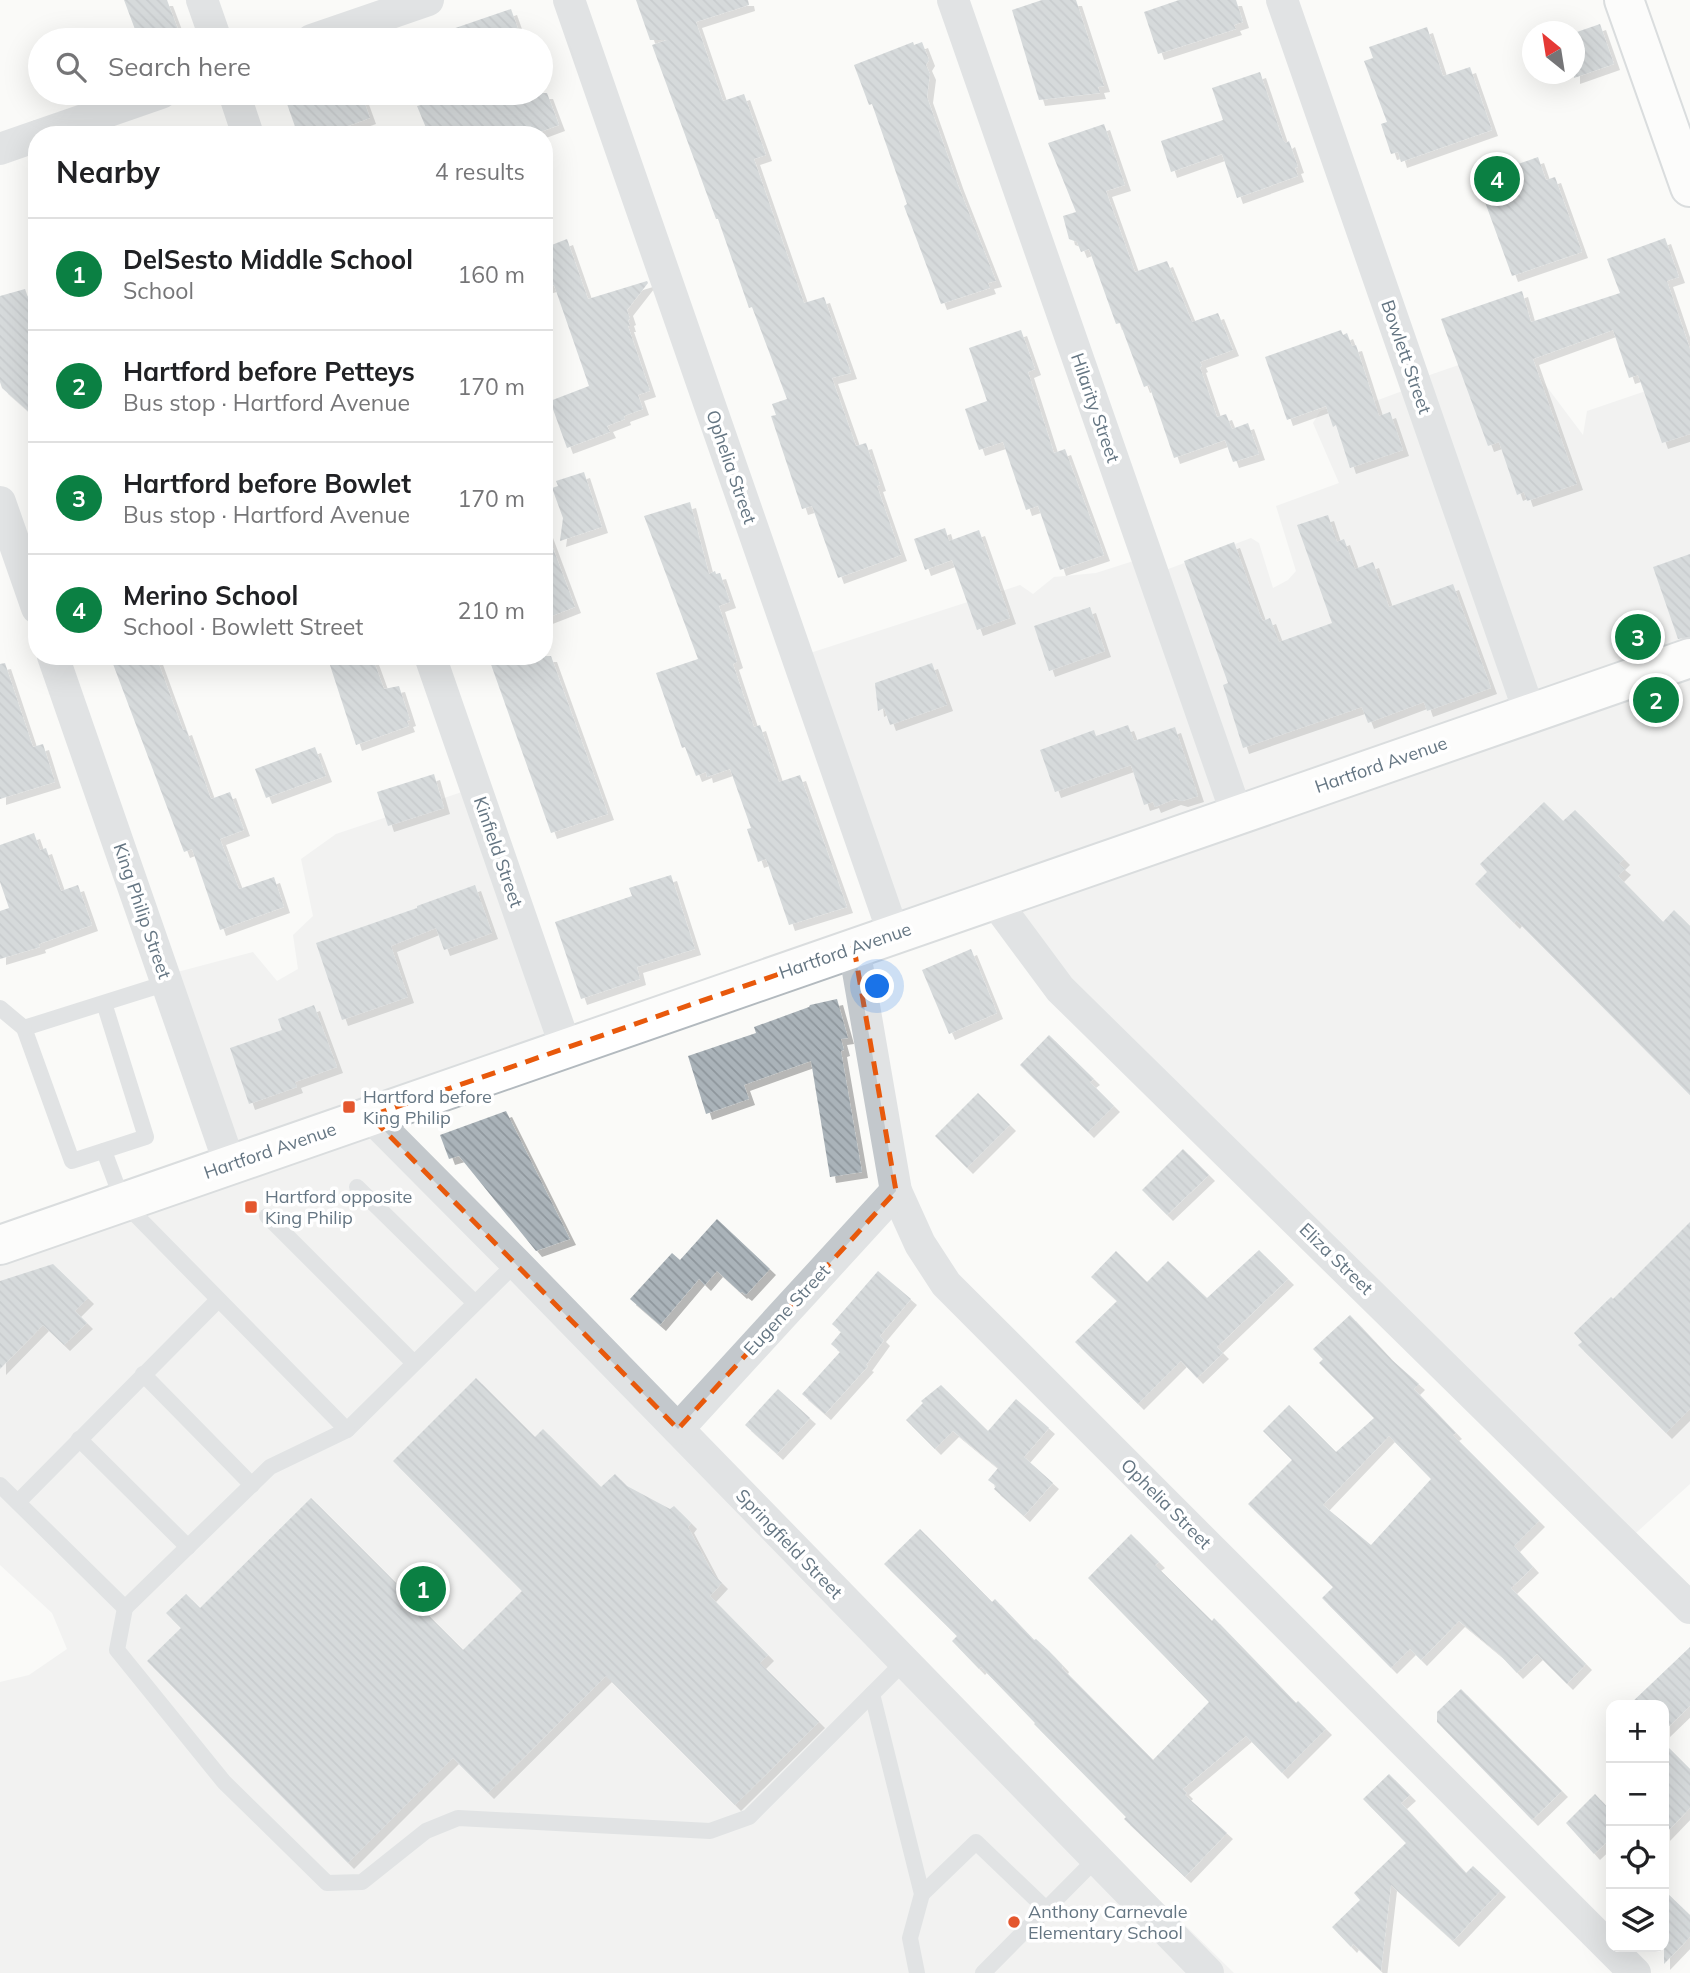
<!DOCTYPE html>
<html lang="en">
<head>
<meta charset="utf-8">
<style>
  :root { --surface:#fff; --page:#f6f6f6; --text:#202124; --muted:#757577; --line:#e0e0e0; --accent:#0b8043 }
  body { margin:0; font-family:Mulish,sans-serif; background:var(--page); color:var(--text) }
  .controls { position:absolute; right:21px; bottom:21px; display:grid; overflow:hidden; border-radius:14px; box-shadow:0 7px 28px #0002 }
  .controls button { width:63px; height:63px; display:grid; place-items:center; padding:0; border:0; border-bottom:2px solid var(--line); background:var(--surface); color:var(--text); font:35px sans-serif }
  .compass { position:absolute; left:1522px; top:21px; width:63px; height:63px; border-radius:50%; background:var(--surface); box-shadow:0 7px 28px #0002; rotate:330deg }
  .you { position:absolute; left:878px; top:987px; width:24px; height:24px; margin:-18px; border:5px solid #fff; border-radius:50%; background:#1a73e8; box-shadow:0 0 0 10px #1a73e833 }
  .badge { display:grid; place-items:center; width:46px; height:46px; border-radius:50%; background:var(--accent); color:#fff; font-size:23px; font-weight:700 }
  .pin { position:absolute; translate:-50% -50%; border:4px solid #fff; box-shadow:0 2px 7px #0006 }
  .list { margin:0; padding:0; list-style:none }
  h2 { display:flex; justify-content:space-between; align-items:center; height:91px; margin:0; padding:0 28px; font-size:30px }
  h2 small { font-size:23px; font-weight:400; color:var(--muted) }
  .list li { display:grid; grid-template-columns:46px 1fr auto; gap:21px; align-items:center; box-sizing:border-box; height:112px; padding:0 28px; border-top:2px solid var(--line) }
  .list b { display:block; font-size:26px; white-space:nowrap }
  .list p { margin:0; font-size:23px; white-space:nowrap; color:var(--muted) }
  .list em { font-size:23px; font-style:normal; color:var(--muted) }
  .icon { flex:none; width:38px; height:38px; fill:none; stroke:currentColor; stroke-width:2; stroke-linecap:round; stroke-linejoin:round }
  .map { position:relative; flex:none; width:1690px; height:1973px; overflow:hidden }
  .search { position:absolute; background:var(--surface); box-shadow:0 7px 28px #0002; left:28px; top:28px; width:525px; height:77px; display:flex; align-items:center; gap:18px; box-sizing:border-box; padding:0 24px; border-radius:38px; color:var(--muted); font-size:26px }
  .panel { position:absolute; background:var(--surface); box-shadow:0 7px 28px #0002; left:28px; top:126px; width:525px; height:539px; border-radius:28px }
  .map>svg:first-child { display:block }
  .built { fill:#e8e9e9 }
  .building { fill:url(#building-back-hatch); fill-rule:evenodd; filter:url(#shadow) }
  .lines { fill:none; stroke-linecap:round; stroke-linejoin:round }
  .secondary-casing { stroke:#b3babf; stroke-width:42 }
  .service { stroke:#c3c8cc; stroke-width:16 }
  .minor { stroke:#c3c8cc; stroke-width:32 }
  .secondary { stroke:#fff; stroke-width:38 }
  .marked { fill:none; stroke:#e8590c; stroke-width:5; stroke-dasharray:14 9; stroke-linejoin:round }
  .poi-dot { fill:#e4572e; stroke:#fff; stroke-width:2.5 }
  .labels { text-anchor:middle; stroke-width:7; stroke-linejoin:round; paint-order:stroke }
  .street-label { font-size:18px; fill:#657683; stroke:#fff }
  .poi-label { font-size:18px; fill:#657683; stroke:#fff; text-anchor:start }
</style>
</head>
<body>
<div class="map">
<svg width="1690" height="1973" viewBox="0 0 1690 1973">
  <defs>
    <pattern id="building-back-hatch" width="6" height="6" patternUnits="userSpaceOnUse" patternTransform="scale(1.75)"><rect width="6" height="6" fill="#aab3b9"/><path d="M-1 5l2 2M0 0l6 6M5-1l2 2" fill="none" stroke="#8e969c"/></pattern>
    <filter id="shadow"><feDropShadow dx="6" dy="6" stdDeviation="0" flood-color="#0004"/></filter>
  </defs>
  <rect width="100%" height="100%" fill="#fafaf8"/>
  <!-- built -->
  <g class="built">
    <path d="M1508,348L1538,375L1583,435L1587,411L1690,376V1484L1627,1541L1000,914L904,934L807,654L1020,585L1033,594L1054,577L1096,573L1146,557L1163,571L1251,538L1259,543L1273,588L1288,580L1296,571L1276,506L1339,483L1313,423L1320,411L1350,400L1370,403L1416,386L1421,378Z"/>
    <path d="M468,790L566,1052L388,1129L788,1537L1234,1973H0V1682L29,1675L67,1649L52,1613L0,1565V1258L231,1177L166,975L253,952L277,981L298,969L293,935L313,916L301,859L336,834Z"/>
  </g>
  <!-- building -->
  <g class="building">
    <path d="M124,0H167L182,40H139Z"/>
    <path d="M636,0H748L749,5L696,22L723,101L744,94L766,155L754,159L804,303L824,297L851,373L832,378L856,446L866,443L880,485L877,486L901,555L838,578L812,506L802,509L771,416L776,415L772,404L787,399L752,307L749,308L718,219H716L652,45L667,40H650Z"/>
    <path d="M1042,0H1076L1104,86L1098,87L1100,93L1039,100L1012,10Z"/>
    <path d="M1179,0H1236L1243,22L1234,25L1236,29L1158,54L1144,12Z"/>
    <path d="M511,9L522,40H432V36Z"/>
    <path d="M1600,24L1614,64L1574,78V33Z"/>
    <path d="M1427,27L1443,76L1470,67L1492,130L1401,162L1398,152L1391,154L1381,124L1387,122L1364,61L1373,58L1369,47Z"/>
    <path d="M913,42L914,45L922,42L929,60L926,65L930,74L927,97L958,185L996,281L988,283L990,288L941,304L904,206L907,204L872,104L869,105L854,65Z"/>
    <path d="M1260,72L1283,140L1286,143L1289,141L1298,167L1295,168L1298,176L1237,198L1222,154L1171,172L1161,141L1223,120L1212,88Z"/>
    <path d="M310,93H361L370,118L323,135H298L286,101Z"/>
    <path d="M416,93H547L559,125L532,135H429L417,106L421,105Z"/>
    <path d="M1104,124L1125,185L1106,191L1135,272L1167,261L1192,322L1218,313L1233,350L1200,362L1202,366L1200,367L1217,417L1226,414L1232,429L1248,423L1259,454L1233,462L1225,440L1174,458L1149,385L1144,387L1120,323L1116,324L1089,249L1081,252L1077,242L1069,239L1063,216L1076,212L1048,143Z"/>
    <path d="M1538,157L1546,180L1555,177L1582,252L1512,276L1485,202L1495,198L1487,175Z"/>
    <path d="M1665,238L1679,277L1667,281L1690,349V434L1662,443L1638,375L1629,378L1613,330L1533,359L1577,484L1527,501L1524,492L1517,495L1499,442L1488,446L1441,319L1522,291L1531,322L1620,293L1607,259Z"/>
    <path d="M567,239L588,299L647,281L648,283L627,310L630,319L628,320L630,326H628L650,391L638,395L643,409L624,416L625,419L607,426L610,432L567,448L550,401L589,386L554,285L544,288V248Z"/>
    <path d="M25,289L37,323V419L2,388L0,382V296Z"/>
    <path d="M1021,330L1035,369L1028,372L1054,453L1065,449L1104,555L1060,570L1038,506L1026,510L1003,442L979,450L965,409L987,401L969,348Z"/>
    <path d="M1341,330L1343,335L1347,333L1352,346L1356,345L1379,416L1390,412L1403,450L1350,468L1336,425L1333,427L1326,406L1287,420L1265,357Z"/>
    <path d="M584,472L602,527L560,541L563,518L552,488L558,486L556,481Z"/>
    <path d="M690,502L709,574L715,571L716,574L720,573L730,602L719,606L737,662L733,664L754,727L760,725L779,782L800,775L847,907L789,925L766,859L758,862L747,829L751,828L730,769L707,777L706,772L696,776L685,747L682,748L656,673L698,659L644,516Z"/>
    <path d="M1328,515L1337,542L1344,539L1355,569L1373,562L1389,607L1453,584L1491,688L1427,711L1424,702L1368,723L1362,707L1243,748L1223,685L1228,683L1184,561L1234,542L1260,615L1263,621L1270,618L1279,642L1332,623L1297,525Z"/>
    <path d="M945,528L949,541L979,530L1010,618L977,630L952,560L925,570L914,539Z"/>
    <path d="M547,532L575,607L544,619V533Z"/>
    <path d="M1690,554V637L1678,639L1653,567Z"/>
    <path d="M1090,607L1105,651L1049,671L1034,626Z"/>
    <path d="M110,656H156L183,730L186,729L211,799L230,792L244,830L220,839L239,889L274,877L284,907L220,930L192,849L184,852Z"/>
    <path d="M327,656H372L384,689L399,686L410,720L407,721L409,726L356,745Z"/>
    <path d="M488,656H551L608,814L551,833Z"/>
    <path d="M5,663L33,747L43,744L55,782L0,799V664Z"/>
    <path d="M932,663L947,705L890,725L884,708L878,711L875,683Z"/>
    <path d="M1128,725L1134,741L1175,727L1198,796L1182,801L1175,799L1155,807L1153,802L1144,805L1131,765L1055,792L1040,750L1094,730L1096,736Z"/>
    <path d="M315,747L326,776L266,798L255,769Z"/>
    <path d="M434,774L444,808L388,826L377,792Z"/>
    <path d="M1544,802L1563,821L1575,810L1624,859L1619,864L1625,869L1618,876L1663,922L1674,910L1690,926V1095L1516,920L1514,923L1475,884L1487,872L1480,864Z"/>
    <path d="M34,833L40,850L46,848L61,891L78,885L92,925L39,944L40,947L0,959V911L9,908L0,882V845Z"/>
    <path d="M671,875L695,949L637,967L640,979L581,999L555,922L632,896L629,888Z"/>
    <path d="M475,885L492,933L444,950L436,928L391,946L408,997L342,1020L316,943L417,908V906Z"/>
    <path d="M971,949L997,1013L949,1034L922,970Z"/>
    <path d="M837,999L848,1038L841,1039L844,1050L841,1051L862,1172L830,1177L811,1061L744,1085L749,1099L706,1114L688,1056L756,1033L754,1027L809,1007L810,1005Z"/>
    <path d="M314,1005L337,1067L295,1082L297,1087L249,1104L230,1048L282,1030L278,1019Z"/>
    <path d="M1049,1035L1094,1079L1090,1082L1114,1106L1088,1132L1020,1065Z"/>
    <path d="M978,1093L1010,1125L967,1168L935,1136Z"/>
    <path d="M506,1111L570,1239L536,1251L459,1156L449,1159L440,1135Z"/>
    <path d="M1183,1149L1209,1175L1167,1215L1142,1190Z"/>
    <path d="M717,1219L770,1269L746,1295L742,1292L741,1293L717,1271L705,1285L699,1279L660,1325L630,1299L672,1253L680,1260Z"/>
    <path d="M1690,1222V1409L1666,1433L1578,1345L1582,1342L1574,1333L1611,1297L1613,1299Z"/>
    <path d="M1259,1250L1288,1279L1217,1347L1223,1353L1197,1378L1181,1361L1138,1404L1075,1342L1117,1301L1091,1277L1116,1251L1147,1282L1168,1261L1207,1298Z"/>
    <path d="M53,1264L88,1298L75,1311L87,1323L64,1345L43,1325L0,1369V1281Z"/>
    <path d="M878,1271L911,1299L880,1336L884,1340L866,1365L868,1366L825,1414L802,1394L840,1352L831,1344L841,1332L832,1324Z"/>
    <path d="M1350,1315L1392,1360L1419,1384L1414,1389L1456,1433L1453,1435L1539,1521L1514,1546L1533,1567L1511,1588L1586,1664L1567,1684L1537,1654L1517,1673L1499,1654L1459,1621L1421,1660L1410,1649L1391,1668L1322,1598L1333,1587L1248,1504L1292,1460L1263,1431L1289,1405L1336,1452L1374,1418L1319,1363L1323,1359L1313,1349ZM1389,1436L1431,1479L1371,1545L1323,1505Z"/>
    <path d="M476,1378L535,1437L543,1429L601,1487L615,1474L627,1486L670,1509L674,1506L691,1523L688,1527L713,1574L722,1583L710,1596L768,1655L760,1663L819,1722L735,1805L606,1676L488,1793L453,1758L348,1863L147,1661L181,1628L166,1613L186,1594L200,1608L311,1498L463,1650L522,1591L393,1461Z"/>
    <path d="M941,1385L988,1431L1016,1399L1049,1428L1024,1457L1053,1483L1024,1516L994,1489L996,1486L988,1480L998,1468L953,1431L935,1449L906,1420L923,1403L921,1401Z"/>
    <path d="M778,1389L810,1418L777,1454L745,1425Z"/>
    <path d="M920,1529L992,1602L995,1599L1034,1640L1036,1639L1049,1651L1063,1666L1062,1668L1153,1760L1209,1702L1088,1578L1131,1534L1159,1562L1155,1565L1212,1621L1214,1618L1296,1703L1298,1701L1326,1729L1282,1773L1246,1736L1183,1789L1187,1793L1185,1795L1227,1833L1185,1877L1124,1819L1126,1817L1034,1724L1035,1723L981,1667L979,1669L952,1641L957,1636L884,1564Z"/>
    <path d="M1690,1647V1706L1664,1731V1705H1629Z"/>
    <path d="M1461,1689L1562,1791L1532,1820L1437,1722V1712Z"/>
    <path d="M1664,1743L1690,1769V1808L1664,1835Z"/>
    <path d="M1389,1774L1410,1795L1401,1803L1466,1873L1473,1866L1500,1891L1453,1941L1391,1885L1381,1971L1353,1944L1351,1947L1332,1927L1360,1900L1354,1893L1406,1843L1363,1799Z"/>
    <path d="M1595,1794L1611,1811V1838L1594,1854L1566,1823Z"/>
    <path d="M1664,1890L1690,1915V1937L1664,1964Z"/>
  </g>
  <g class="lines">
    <!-- secondary casing -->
    <g class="secondary-casing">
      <g id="secondary">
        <path d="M1624,0L1690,187"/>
        <path d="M0,1245L1690,658"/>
      </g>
    </g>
    <!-- service -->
    <g class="service">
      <path d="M104,1003L146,1137L72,1161L24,1028L167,983"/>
      <path d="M0,1008L24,1028"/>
      <path d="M104,1151L123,1202L347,1430L516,1263"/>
      <path d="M357,1187L475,1303"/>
      <path d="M267,1216L414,1363"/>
      <path d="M143,1374L252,1485"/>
      <path d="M79,1439L188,1547"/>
      <path d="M0,1485L125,1608L270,1467L347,1430"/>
      <path d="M18,1502L218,1300"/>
      <path d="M125,1608L117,1650L224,1782L327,1883L362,1882L426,1831L458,1818L710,1831L749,1817L904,1662"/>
      <path d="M872,1694L922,1894L910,1938L917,1973"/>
      <path d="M922,1894L976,1842L1046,1909"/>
      <path d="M983,1973L1096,1859"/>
    </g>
    <!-- minor -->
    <g class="minor">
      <path d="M202,0L216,40"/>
      <path d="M569,0L894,935"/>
      <path d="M953,0L1237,815"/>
      <path d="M1282,0L1530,714"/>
      <path d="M312,40L428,0"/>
      <path d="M234,93L248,135"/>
      <path d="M40,135L161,93"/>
      <path d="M0,149L37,136"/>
      <path d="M0,502L37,608"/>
      <path d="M53,656L230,1165"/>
      <path d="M430,656L566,1048"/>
      <path d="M994,900L1060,989L1690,1608"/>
      <path d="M854,948L896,1191L920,1244L946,1284L1635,1973"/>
      <path d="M370,1116L516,1263L1208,1973"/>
      <path d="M678,1429L896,1191"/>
    </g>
    <!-- secondary -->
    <use href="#secondary" class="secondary"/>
  </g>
  <!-- marked area -->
  <path d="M0 0H1690V1973H0ZM854,948L896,1191L678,1429L370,1116Z" fill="#fafaf8" fill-opacity=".55" fill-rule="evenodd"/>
  <path class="marked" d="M854,948L896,1191L678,1429L370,1116Z"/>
  <!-- markers -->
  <g class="poi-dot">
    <rect x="342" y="1100" width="14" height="14" rx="3.5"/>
    <rect x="244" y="1200" width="14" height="14" rx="3.5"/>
    <circle cx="1014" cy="1922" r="7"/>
  </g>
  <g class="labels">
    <!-- street labels -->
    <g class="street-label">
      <text transform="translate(1406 357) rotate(71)" y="6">Bowlett Street</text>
      <text transform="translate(1095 408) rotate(71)" y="6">Hilarity Street</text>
      <text transform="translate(731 467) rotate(71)" y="6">Ophelia Street</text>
      <text transform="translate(1381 765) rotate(-19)" y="6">Hartford Avenue</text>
      <text transform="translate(498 852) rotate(71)" y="6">Kinfield Street</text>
      <text transform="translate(142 911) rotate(71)" y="6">King Philip Street</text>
      <text transform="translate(845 951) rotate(-19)" y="6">Hartford Avenue</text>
      <text transform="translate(270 1151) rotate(-19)" y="6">Hartford Avenue</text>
      <text transform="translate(1336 1259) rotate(44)" y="6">Eliza Street</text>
      <text transform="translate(787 1310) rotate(-47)" y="6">Eugene Street</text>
      <text transform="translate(1166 1504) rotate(45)" y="6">Ophelia Street</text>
      <text transform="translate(789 1544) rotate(46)" y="6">Springfield Street</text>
    </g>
    <!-- poi labels -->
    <g class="poi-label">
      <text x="363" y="1103">Hartford before<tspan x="363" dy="21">King Philip</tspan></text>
      <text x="265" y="1203">Hartford opposite<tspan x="265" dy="21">King Philip</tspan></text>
      <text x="1028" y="1918">Anthony Carnevale<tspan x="1028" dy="21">Elementary School</tspan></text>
    </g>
  </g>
</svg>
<div class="controls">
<button>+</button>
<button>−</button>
<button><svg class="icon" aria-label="locate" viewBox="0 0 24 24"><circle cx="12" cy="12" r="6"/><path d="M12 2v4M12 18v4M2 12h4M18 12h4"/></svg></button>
<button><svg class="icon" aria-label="layers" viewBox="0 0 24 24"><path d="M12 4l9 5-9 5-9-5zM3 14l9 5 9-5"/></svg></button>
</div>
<svg class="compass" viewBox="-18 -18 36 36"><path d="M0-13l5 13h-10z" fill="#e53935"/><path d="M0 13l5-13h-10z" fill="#757577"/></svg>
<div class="you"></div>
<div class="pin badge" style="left:423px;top:1589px">1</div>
<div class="pin badge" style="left:1656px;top:700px">2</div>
<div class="pin badge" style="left:1638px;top:637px">3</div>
<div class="pin badge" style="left:1497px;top:179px">4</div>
<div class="search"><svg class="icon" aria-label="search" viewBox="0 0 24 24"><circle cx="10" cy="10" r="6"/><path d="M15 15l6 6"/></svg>Search here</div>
<section class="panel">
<h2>Nearby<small>4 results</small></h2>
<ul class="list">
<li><span class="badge">1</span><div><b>DelSesto Middle School</b><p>School</p></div><em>160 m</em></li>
<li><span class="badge">2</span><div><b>Hartford before Petteys</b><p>Bus stop · Hartford Avenue</p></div><em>170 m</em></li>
<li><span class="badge">3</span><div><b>Hartford before Bowlet</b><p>Bus stop · Hartford Avenue</p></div><em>170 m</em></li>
<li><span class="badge">4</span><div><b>Merino School</b><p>School · Bowlett Street</p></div><em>210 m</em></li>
</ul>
</section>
</div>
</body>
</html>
